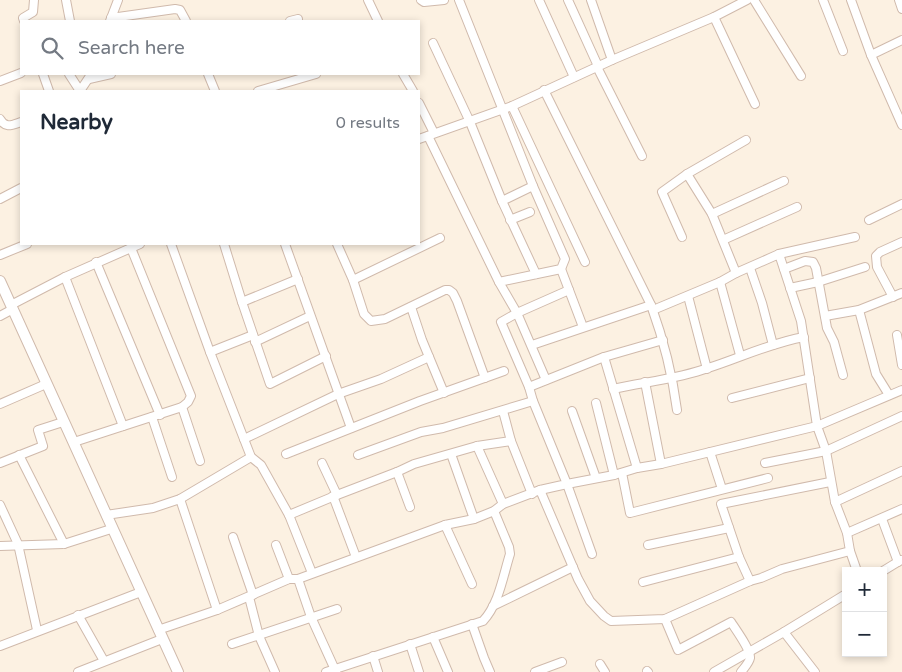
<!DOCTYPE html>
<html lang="en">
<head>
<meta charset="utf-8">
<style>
  :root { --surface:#fff; --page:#f6f6f7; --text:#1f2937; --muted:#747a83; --line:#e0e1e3 }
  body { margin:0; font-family:"Varela Round",sans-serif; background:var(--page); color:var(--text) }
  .controls { position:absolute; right:15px; bottom:15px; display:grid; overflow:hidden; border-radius:0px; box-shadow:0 2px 8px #0003 }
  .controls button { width:45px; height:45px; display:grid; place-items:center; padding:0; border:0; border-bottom:1px solid var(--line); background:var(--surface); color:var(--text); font:25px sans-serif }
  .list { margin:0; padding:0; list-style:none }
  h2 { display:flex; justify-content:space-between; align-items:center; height:65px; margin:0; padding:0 20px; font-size:21px }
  h2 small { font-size:16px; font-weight:400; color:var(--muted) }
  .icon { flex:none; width:28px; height:28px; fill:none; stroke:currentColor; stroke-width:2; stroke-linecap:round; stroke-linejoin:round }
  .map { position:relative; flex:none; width:902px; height:672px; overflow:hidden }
  .search { position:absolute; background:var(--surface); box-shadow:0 2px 8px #0003; left:20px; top:20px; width:400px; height:55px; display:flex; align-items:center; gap:12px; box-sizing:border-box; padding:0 18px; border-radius:0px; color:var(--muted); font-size:19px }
  .panel { position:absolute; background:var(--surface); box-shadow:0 2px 8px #0003; left:20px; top:90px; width:400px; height:155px; border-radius:0px }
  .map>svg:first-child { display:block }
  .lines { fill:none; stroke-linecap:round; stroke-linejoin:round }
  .minor-casing { stroke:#d0baac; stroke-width:10 }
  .tertiary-casing { stroke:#d0baac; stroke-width:12 }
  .minor { stroke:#fff; stroke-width:8 }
  .tertiary { stroke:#fff; stroke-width:10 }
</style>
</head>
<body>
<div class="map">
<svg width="902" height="672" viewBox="0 0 902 672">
  <rect width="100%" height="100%" fill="#fcf1e2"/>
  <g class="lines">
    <!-- minor casing -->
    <g class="minor-casing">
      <g id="minor">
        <path d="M66,0L70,21"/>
        <path d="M368,0L378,21"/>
        <path d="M421,0L424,2L444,0"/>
        <path d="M459,0L533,186L565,259L561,269L499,282L517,313L546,380"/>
        <path d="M539,0L574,77"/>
        <path d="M568,0L598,66"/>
        <path d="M591,0L612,60"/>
        <path d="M754,0L801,76"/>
        <path d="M823,0L843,51"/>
        <path d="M851,0L871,55L902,125"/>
        <path d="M899,0L902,9"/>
        <path d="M714,17L755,104"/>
        <path d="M111,18L175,9L180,10L186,21"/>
        <path d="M24,21L23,18L33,12L34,0"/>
        <path d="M110,21L118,0"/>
        <path d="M290,21L298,19"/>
        <path d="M433,43L470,122L502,201"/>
        <path d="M871,55L902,40"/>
        <path d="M597,67L642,156"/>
        <path d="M43,74L49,91"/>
        <path d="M69,74L80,91"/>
        <path d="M208,74L215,91"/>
        <path d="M403,74L413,91"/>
        <path d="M89,79L111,74"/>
        <path d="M0,81L21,73"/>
        <path d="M544,90L651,305C664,341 672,372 677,410"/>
        <path d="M80,91L90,76"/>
        <path d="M258,91L316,74"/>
        <path d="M419,103L434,133"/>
        <path d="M512,106L585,262"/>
        <path d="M0,119C6,129 12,125 21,122"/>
        <path d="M428,136L499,282"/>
        <path d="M419,139L512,106L612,60L714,17L747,0"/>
        <path d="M533,186L502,201L536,274"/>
        <path d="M0,199L21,188"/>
        <path d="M712,214L784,181"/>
        <path d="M510,220L530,212"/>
        <path d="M869,220L902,204"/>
        <path d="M682,237L662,192L687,174L746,140"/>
        <path d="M440,238L353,280L364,314L371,321L385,319L445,290H449L453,293L457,301L485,378"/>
        <path d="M723,240L797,207"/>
        <path d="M224,244L242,302L270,384L326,356"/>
        <path d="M285,244L351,428"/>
        <path d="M337,244L353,280"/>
        <path d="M779,254L855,237"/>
        <path d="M0,255L27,244"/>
        <path d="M96,262L160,415"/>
        <path d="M750,268L762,303L773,345"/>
        <path d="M561,269L583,327"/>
        <path d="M784,269L805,261L813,262L816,268L827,328L834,342L843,375"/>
        <path d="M65,277L123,426"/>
        <path d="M720,282L740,355"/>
        <path d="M790,288L818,282L865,267"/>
        <path d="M688,296L707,369"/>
        <path d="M893,297L877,267L876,256L880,252L902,242"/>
        <path d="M242,302L298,279"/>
        <path d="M11,305L65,277L140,244"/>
        <path d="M411,307L422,340L444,393"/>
        <path d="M653,310L720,282L736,273"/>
        <path d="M859,310L876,374L889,395"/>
        <path d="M0,316L13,309"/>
        <path d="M825,316L859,310L902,293"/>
        <path d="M897,335L902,365"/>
        <path d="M255,342L310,316"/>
        <path d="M532,345L651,305"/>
        <path d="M210,352L253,335"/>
        <path d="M604,357L637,468"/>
        <path d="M645,382L661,464"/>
        <path d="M529,387L501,322L517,313L569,290"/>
        <path d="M613,389C644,382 678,379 708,368C740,358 770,343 804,337"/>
        <path d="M732,398L810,378"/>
        <path d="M596,403L614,475"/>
        <path d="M0,404L46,384"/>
        <path d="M182,407L200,461"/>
        <path d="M503,411L511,441L532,494"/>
        <path d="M572,411L596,478"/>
        <path d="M152,417L172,477"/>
        <path d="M244,439L338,394L381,379L429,357"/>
        <path d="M74,442L182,407L188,402L191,396L131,248"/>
        <path d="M477,446L503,504"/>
        <path d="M710,452L722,489"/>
        <path d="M286,454L420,401L504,371"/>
        <path d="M451,454L474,519"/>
        <path d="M19,455L64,544"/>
        <path d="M358,455L421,432L443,428L533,401"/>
        <path d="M251,457L261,465L289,515"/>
        <path d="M0,463L43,446L38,430L63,422"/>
        <path d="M322,463L337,495"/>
        <path d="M765,463L826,451L902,416"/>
        <path d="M397,472L410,507"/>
        <path d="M622,473L630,513L768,478"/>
        <path d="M540,490L578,579L590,601L604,616L611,621L665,619L750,581L761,578L782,569L850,551L847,533L835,502L826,451L817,426L902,390"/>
        <path d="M333,496L356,557"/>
        <path d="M180,499L217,610"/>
        <path d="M835,502L902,471"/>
        <path d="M0,505L18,544L37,630"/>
        <path d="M106,515L153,508L180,499L251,457L210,352L171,244"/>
        <path d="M882,519L898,562"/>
        <path d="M445,525L472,584"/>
        <path d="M847,533L902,509"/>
        <path d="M233,537L253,595"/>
        <path d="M276,545L289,579"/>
        <path d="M648,545L729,528"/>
        <path d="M0,546L64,544L111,529"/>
        <path d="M850,551L857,571"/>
        <path d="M592,554L567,484L614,475L637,468L661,464L817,426L801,321L779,254L736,273L712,214L687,174"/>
        <path d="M883,571L901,560"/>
        <path d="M312,573L289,515L337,495L397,472L414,464L477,446L511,441"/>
        <path d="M298,579L311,617L336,672"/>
        <path d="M750,581L739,557L721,504L830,482"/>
        <path d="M643,582L739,557"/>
        <path d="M249,597L259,636L275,672"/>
        <path d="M493,606L573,567"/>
        <path d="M78,615L104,661"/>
        <path d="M665,619L678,650L731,622C736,630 751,650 750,658C749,663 744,668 741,672"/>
        <path d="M472,624L484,658L490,672"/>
        <path d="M158,630L217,610L289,579H298L445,525L474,519L494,511L503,504L540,490L567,484L533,401L529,387L604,357L663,340"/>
        <path d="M784,632L815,672"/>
        <path d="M433,637L448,672"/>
        <path d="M232,644L337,609"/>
        <path d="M410,644L419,672"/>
        <path d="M0,646L141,592"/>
        <path d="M373,656L378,672"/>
        <path d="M600,664L605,672"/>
        <path d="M647,671L648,672"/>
        <path d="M78,672L162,639"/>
        <path d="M326,672L483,621C499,604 503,576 510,554L509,547L494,511"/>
        <path d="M535,672L562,662"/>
        <path d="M714,672L784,632L846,594"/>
      </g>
    </g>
    <!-- tertiary casing -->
    <g class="tertiary-casing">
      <path id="tertiary" d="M0,281L178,672"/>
    </g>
    <!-- minor -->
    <use href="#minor" class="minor"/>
    <!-- tertiary -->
    <use href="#tertiary" class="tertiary"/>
  </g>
</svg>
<div class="controls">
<button>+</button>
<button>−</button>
</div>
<div class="search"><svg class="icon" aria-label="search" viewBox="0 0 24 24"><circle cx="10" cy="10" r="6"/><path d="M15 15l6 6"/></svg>Search here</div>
<section class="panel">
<h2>Nearby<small>0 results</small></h2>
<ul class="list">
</ul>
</section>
</div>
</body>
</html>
